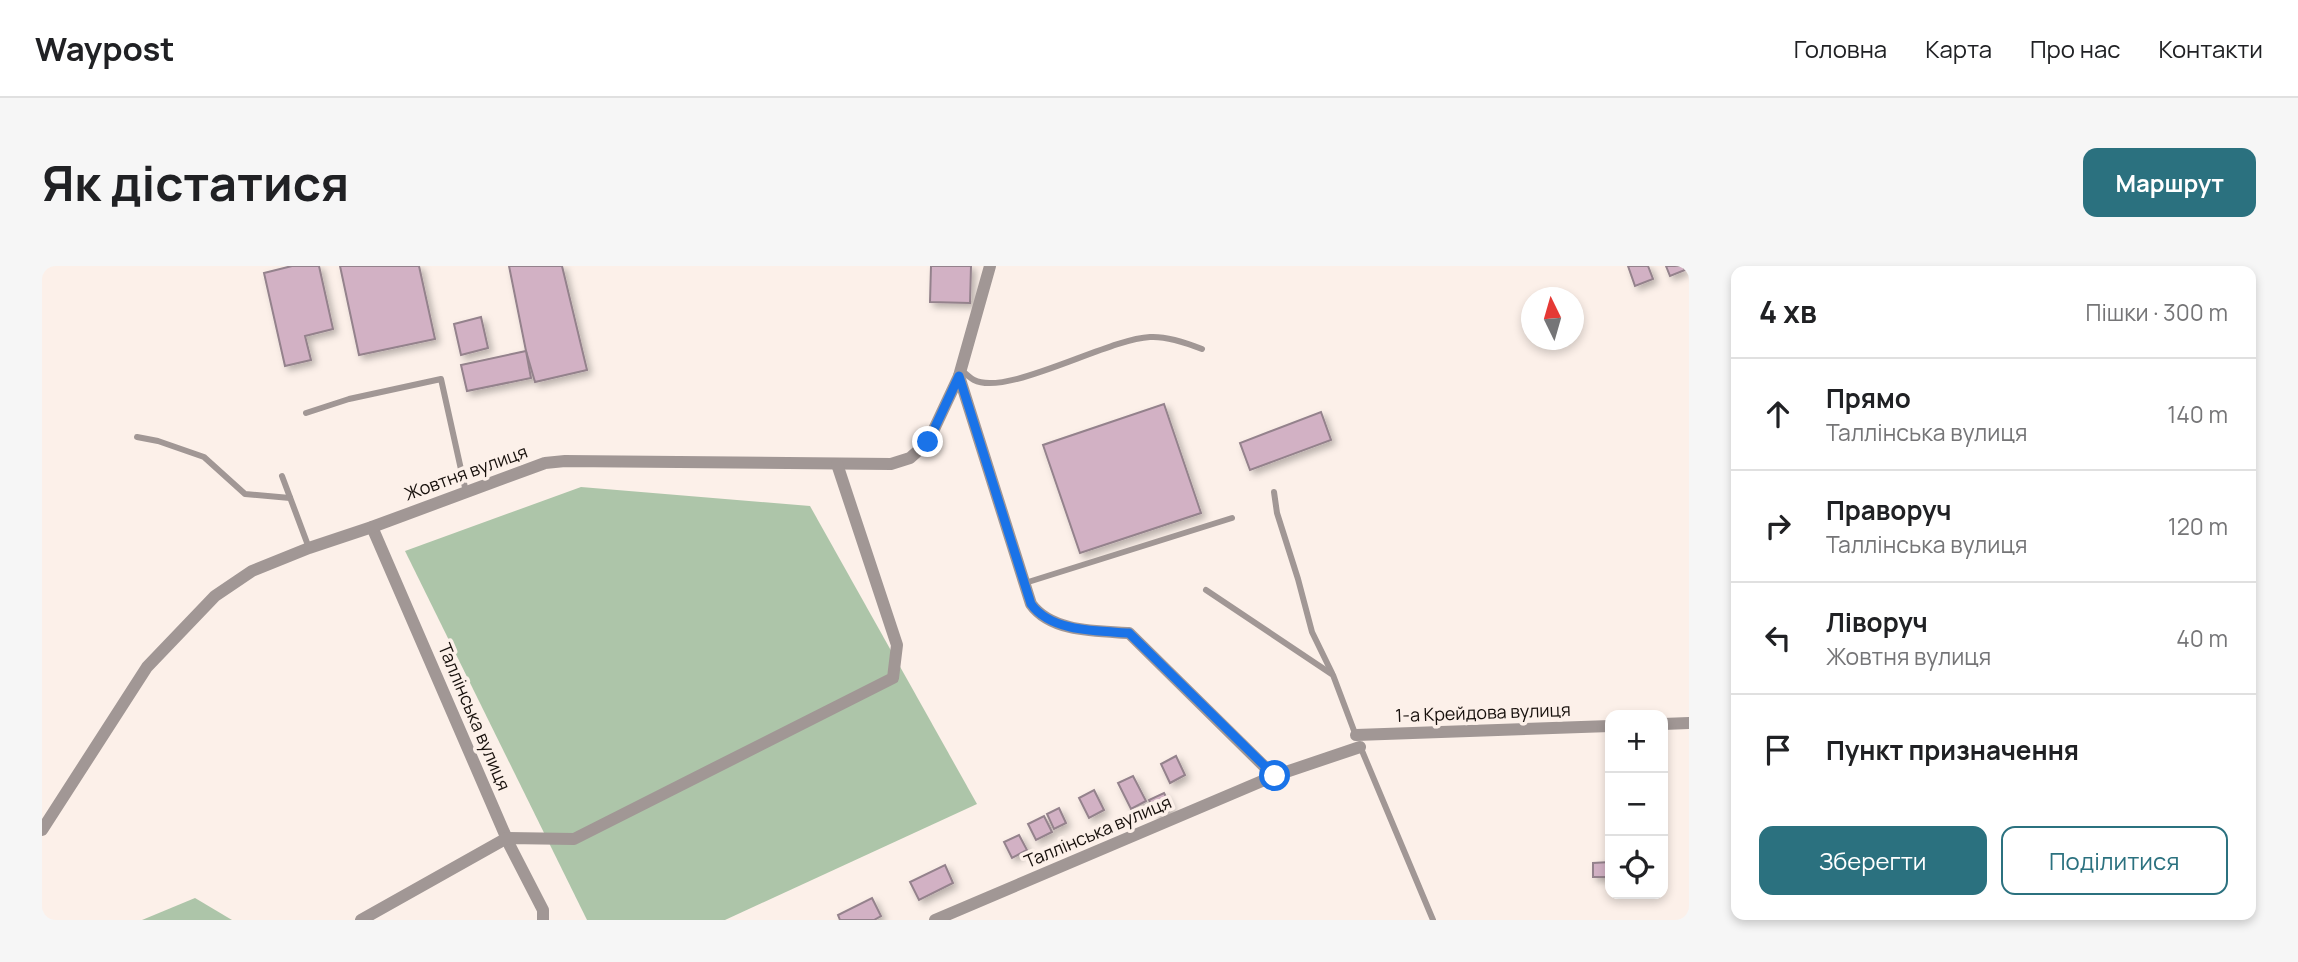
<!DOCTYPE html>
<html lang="uk">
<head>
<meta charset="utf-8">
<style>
  :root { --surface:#fff; --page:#f6f6f6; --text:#202124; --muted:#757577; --line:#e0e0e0; --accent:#2b717f }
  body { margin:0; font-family:Manrope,sans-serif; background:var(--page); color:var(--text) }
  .controls { position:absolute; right:21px; bottom:21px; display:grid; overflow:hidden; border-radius:14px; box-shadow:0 4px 10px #0003 }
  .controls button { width:63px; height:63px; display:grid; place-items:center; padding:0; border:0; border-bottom:2px solid var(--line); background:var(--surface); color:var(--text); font:35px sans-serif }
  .compass { position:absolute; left:1479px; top:21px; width:63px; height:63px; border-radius:50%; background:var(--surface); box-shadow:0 4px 10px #0003; rotate:355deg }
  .stop { position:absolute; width:21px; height:21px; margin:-16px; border:5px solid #1a73e8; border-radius:50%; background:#fff }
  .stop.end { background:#1a73e8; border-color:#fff; box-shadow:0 2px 7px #0008 }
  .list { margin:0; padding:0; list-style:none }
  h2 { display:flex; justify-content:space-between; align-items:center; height:91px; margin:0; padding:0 28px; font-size:30px }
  h2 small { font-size:23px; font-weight:400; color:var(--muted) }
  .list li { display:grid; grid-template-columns:46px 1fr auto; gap:21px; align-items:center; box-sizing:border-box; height:112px; padding:0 28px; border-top:2px solid var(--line) }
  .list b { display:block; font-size:26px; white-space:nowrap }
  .list p { margin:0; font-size:23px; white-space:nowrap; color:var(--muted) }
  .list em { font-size:23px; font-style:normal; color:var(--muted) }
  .actions { display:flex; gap:14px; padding:21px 28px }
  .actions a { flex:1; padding:16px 0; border:2px solid var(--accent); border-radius:14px; text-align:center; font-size:24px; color:var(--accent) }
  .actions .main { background:var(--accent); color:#fff }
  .icon { flex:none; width:38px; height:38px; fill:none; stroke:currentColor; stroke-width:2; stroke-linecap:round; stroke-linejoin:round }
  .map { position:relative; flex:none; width:1647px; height:654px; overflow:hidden; border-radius:14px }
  header { display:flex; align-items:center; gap:42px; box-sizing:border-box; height:98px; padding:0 35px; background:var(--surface); border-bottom:2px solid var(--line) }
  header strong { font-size:33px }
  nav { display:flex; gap:38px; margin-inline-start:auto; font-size:24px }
  .intro { display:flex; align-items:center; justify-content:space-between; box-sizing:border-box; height:168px; padding:0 42px }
  h1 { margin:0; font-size:49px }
  .button { padding:18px 32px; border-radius:14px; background:var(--accent); color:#fff; font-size:24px; font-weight:700 }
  main { display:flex; gap:42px; padding:0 42px }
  aside { flex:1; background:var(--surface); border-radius:14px; box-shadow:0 4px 10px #0003 }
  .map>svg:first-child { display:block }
  .forest { fill:#adc5a9 }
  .building { fill:#d2b1c4; stroke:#94828c; stroke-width:2; filter:url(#shadow) }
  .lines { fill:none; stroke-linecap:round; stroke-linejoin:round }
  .lane { stroke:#a19795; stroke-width:6 }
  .street { stroke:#a19795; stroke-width:12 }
  .route { stroke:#1a73e8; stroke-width:9 }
  .labels { text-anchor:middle; stroke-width:7; stroke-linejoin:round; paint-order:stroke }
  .street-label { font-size:18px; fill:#17100c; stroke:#fcf0e9 }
</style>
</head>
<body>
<header>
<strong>Waypost</strong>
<nav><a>Головна</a><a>Карта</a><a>Про нас</a><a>Контакти</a></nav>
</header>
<div class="intro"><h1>Як дістатися</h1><a class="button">Маршрут</a></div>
<main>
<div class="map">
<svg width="1647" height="654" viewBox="0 0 1647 654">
  <defs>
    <filter id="shadow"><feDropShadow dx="4" dy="4" stdDeviation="3.5" flood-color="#0004"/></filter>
  </defs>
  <rect width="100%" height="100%" fill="#fcf0e9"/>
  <!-- forest -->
  <g class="forest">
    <path d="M539,221L768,240L935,538L683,654H545L363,285Z"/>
    <path d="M153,632L190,654H100Z"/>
  </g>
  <!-- building -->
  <g class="building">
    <path d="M250,0H277L291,63L263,70L269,94L243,100L222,7Z"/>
    <path d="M298,0H377L393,73L317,89Z"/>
    <path d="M467,0H520L545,104L493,116L484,85Z"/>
    <path d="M889,0H929L928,37L888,36Z"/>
    <path d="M1586,0H1606L1611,13L1593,20Z"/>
    <path d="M1624,0H1641L1643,4L1628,10Z"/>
    <path d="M439,51L446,82L419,89L412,58Z"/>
    <path d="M484,85L489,112L425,125L419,99Z"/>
    <path d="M1122,138L1159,247L1038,287L1001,179Z"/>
    <path d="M1279,146L1289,174L1208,204L1198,177Z"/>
    <path d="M1134,490L1143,509L1128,517L1119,498Z"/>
    <path d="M1091,510L1104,535L1089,543L1076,517Z"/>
    <path d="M1052,524L1062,544L1047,552L1037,532Z"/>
    <path d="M1122,527L1130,542L1115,550L1107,534Z"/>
    <path d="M1017,542L1024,557L1012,563L1005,548Z"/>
    <path d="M1002,550L1010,566L994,574L986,558Z"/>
    <path d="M977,569L985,584L970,592L962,576Z"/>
    <path d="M1568,596V611H1551V597Z"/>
    <path d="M903,599L911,617L877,634L868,616Z"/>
    <path d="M830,632L839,650L832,654H798L796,649Z"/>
  </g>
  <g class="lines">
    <!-- lane -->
    <g class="lane">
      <path d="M919,104C923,107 928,112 932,114C965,131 1065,73 1108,71C1124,70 1145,77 1160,83"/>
      <path d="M264,147L307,133L399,113L424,226"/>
      <path d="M95,171L116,175L162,191L203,228L248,232"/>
      <path d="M240,210L267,282"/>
      <path d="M1232,226L1235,247L1256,313L1270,366L1290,407"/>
      <path d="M983,317L1190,252"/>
      <path d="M1164,324L1291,409L1314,470"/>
      <path d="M1318,480L1391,654"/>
    </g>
    <!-- street -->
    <g class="street">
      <path d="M917,110L989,338C1009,366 1054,365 1087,367L1232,510"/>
      <path d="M330,261L468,580L501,644V654"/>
      <path d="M1621,458L1647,457"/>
      <path d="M1314,469L1568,460"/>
      <path d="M0,564L105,401L173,330L210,305L267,282L330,261L503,197L523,195L849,198L868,192L886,176L917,110L948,0"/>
      <path d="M319,654L465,572L532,573L851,412L855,379L795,198"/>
      <path d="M893,654L1232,510L1318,481"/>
    </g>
  </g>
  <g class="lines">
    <!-- route -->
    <path class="route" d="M886,176L917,110L989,338C1009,366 1055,365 1087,367L1233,510"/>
  </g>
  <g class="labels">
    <!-- street labels -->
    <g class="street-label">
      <text transform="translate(424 207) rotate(-20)" y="6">Жовтня вулиця</text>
      <text transform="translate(1441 447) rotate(-2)" y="6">1-а Крейдова вулиця</text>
      <text transform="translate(432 451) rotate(67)" y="6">Таллінська вулиця</text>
      <text transform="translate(1056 566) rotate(-23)" y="6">Таллінська вулиця</text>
    </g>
  </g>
</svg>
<div class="controls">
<button>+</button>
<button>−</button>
<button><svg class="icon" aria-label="locate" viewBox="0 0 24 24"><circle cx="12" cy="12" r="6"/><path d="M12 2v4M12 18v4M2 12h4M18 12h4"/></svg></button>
</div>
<svg class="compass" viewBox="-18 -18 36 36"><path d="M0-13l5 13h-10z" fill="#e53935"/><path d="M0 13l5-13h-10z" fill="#757577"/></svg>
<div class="stop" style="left:1233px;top:510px"></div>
<div class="stop end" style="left:886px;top:176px"></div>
</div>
<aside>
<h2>4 хв<small>Пішки · 300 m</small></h2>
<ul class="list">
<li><svg class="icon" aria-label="ahead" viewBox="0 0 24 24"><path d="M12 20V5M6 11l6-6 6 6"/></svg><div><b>Прямо</b><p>Таллінська вулиця</p></div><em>140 m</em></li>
<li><svg class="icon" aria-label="right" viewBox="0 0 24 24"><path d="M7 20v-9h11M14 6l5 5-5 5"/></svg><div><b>Праворуч</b><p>Таллінська вулиця</p></div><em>120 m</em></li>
<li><svg class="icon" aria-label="left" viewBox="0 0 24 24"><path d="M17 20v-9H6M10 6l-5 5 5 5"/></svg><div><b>Ліворуч</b><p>Жовтня вулиця</p></div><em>40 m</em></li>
<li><svg class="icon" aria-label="arrive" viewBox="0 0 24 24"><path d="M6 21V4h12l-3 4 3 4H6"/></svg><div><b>Пункт призначення</b></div></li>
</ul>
<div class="actions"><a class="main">Зберегти</a><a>Поділитися</a></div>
</aside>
</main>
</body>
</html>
